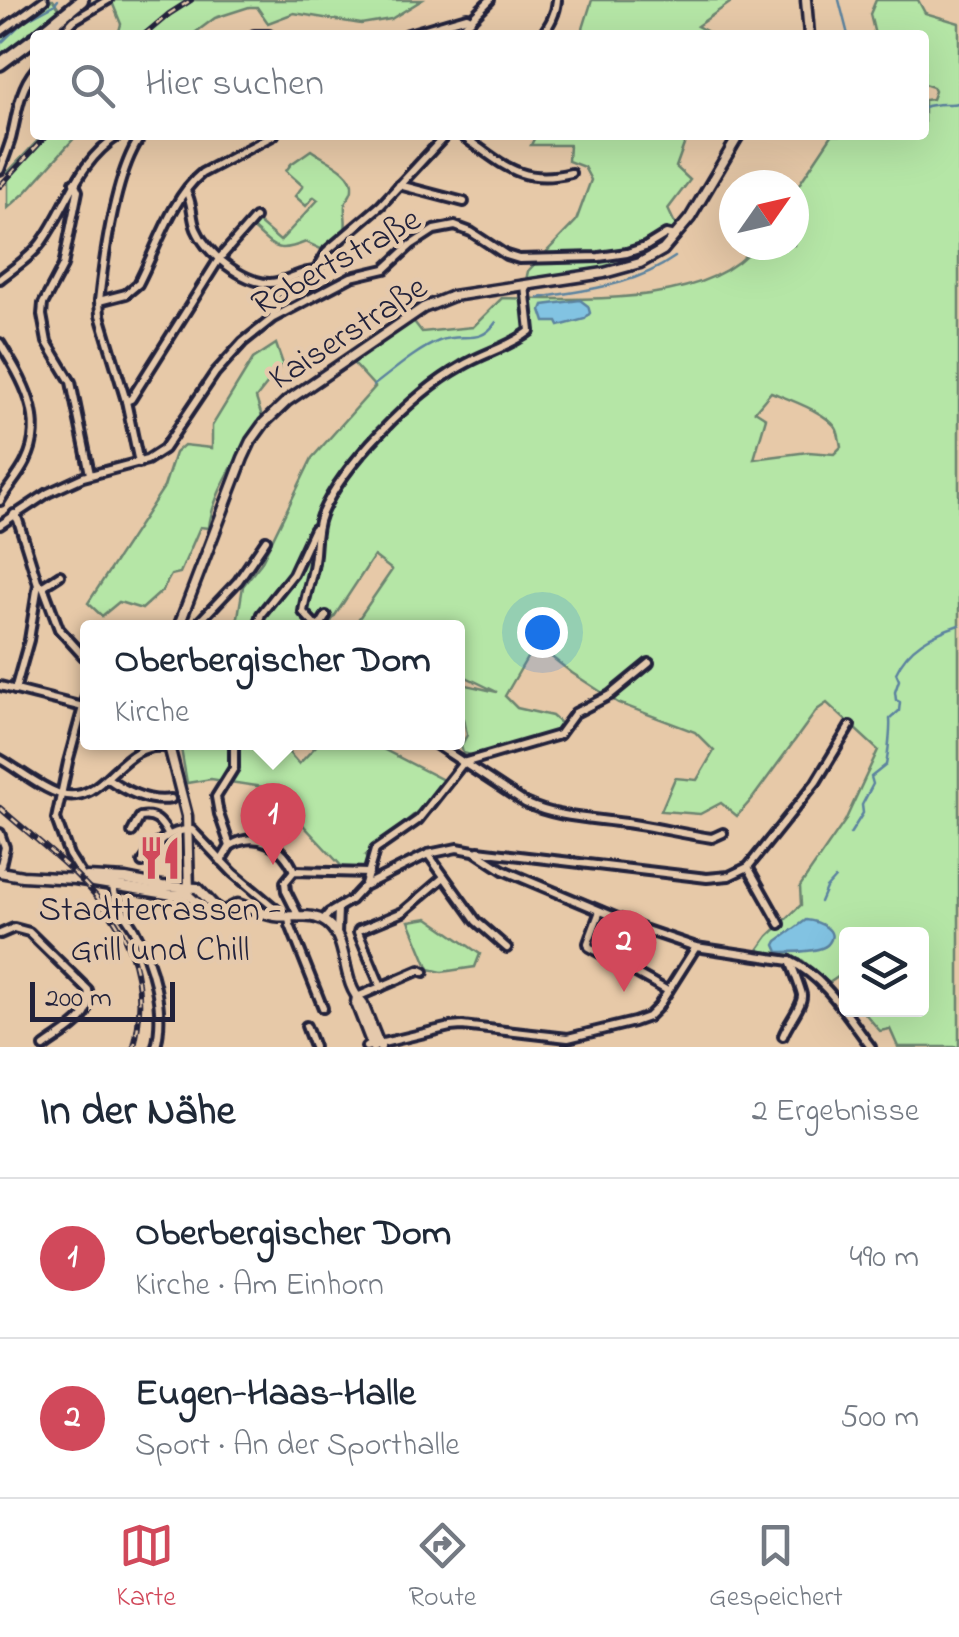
<!DOCTYPE html>
<html lang="de">
<head>
<meta charset="utf-8">
<style>
  :root { --surface:#fff; --page:#f2f2f3; --text:#1f2937; --muted:#747a83; --line:#e0e1e3; --accent:#d1495b }
  body { margin:0; font-family:"Indie Flower",sans-serif; background:var(--page); color:var(--text) }
  .controls { position:absolute; right:30px; bottom:30px; display:grid; overflow:hidden; border-radius:10px; box-shadow:0 10px 40px #0002 }
  .controls button { width:90px; height:90px; display:grid; place-items:center; padding:0; border:0; border-bottom:2px solid var(--line); background:var(--surface); color:var(--text); font:50px sans-serif }
  .compass { position:absolute; left:719px; top:170px; width:90px; height:90px; border-radius:50%; background:var(--surface); box-shadow:0 10px 40px #0002; rotate:56deg }
  .scale { position:absolute; left:30px; bottom:25px; width:145px; box-sizing:border-box; padding-left:10px; border:5px solid #22223b; border-top:0; font-size:28px; line-height:35px; white-space:nowrap; color:#22223b; -webkit-text-stroke:8px #e5c9ac; paint-order:stroke }
  .you { position:absolute; left:542px; top:632px; width:35px; height:35px; margin:-25px; border:8px solid #fff; border-radius:50%; background:#1a73e8; box-shadow:0 0 0 15px #1a73e833 }
  .badge { display:grid; place-items:center; width:65px; height:65px; border-radius:50%; background:var(--accent); color:#fff; font-size:32px; font-weight:700 }
  .pin { position:absolute; translate:-50% -82px; filter:drop-shadow(0 2px 5px #0008) }
  .pin::after { content:''; position:absolute; top:52px; width:35px; height:30px; background:inherit; clip-path:polygon(0 0,100% 0,50% 100%) }
  .popup { position:absolute; left:80px; top:620px; width:385px; height:130px; box-sizing:border-box; display:grid; place-content:center; border-radius:10px; background:var(--surface); filter:drop-shadow(0 2px 8px #0005); font-size:32px; white-space:nowrap; color:var(--muted) }
  .popup b { font-size:38px; color:var(--text) }
  .popup::after { content:''; position:absolute; left:50%; top:100%; margin-left:-20px; border:20px solid transparent; border-top-color:var(--surface) }
  .list { margin:0; padding:0; list-style:none }
  h2 { display:flex; justify-content:space-between; align-items:center; height:130px; margin:0; padding:0 40px; font-size:42px }
  h2 small { font-size:32px; font-weight:400; color:var(--muted) }
  .list li { display:grid; grid-template-columns:65px 1fr auto; gap:30px; align-items:center; box-sizing:border-box; height:160px; padding:0 40px; border-top:2px solid var(--line) }
  .list b { display:block; font-size:38px; white-space:nowrap }
  .list p { margin:0; font-size:32px; white-space:nowrap; color:var(--muted) }
  .list em { font-size:32px; font-style:normal; color:var(--muted) }
  .icon { flex:none; width:55px; height:55px; fill:none; stroke:currentColor; stroke-width:2; stroke-linecap:round; stroke-linejoin:round }
  .map { position:relative; flex:none; width:959px; height:1047px; overflow:hidden }
  .search { position:absolute; background:var(--surface); box-shadow:0 10px 40px #0002; left:30px; right:30px; top:30px; height:110px; display:flex; align-items:center; gap:25px; box-sizing:border-box; padding:0 35px; border-radius:10px; color:var(--muted); font-size:38px }
  .sheet { height:450px; background:var(--surface) }
  nav { display:flex; justify-content:space-around; align-items:center; box-sizing:border-box; height:140px; border-top:2px solid var(--line); background:var(--surface); font-size:28px; color:var(--muted) }
  nav a { display:grid; justify-items:center; gap:5px }
  nav .on { color:var(--accent) }
  .map>svg:first-child { display:block }
  .green { fill:#b5e6a6; stroke:#6c8470; stroke-width:2.5; fill-rule:evenodd }
  .water { fill:#82c3e2; stroke:#5c839f; stroke-width:2.5 }
  .lines { fill:none; stroke-linecap:round; stroke-linejoin:round }
  .stream { stroke:#5c839f; stroke-width:2.5 }
  .minor-casing { stroke:#22223b; stroke-width:14 }
  .tertiary-casing { stroke:#22223b; stroke-width:15 }
  .primary-casing { stroke:#22223b; stroke-width:18 }
  .minor { stroke:#e5c9ac; stroke-width:6 }
  .tertiary { stroke:#e5c9ac; stroke-width:8 }
  .primary { stroke:#e5c9ac; stroke-width:10 }
  .rail-casing { stroke:#22223b; stroke-width:6 }
  .rail { stroke:#e5c9ac; stroke-width:2.5; stroke-dasharray:8; stroke-linecap:butt }
  .labels { text-anchor:middle; stroke-width:9; stroke-linejoin:round; paint-order:stroke }
  .street-label { font-size:35px; fill:#22223b; stroke:#e5c9ac }
  .poi-label { font-size:35px; fill:#22223b; stroke:#e5c9ac }
</style>
</head>
<body>
<div class="map">
<svg width="959" height="1047" viewBox="0 0 959 1047">
  <rect width="100%" height="100%" fill="#e7c9a8"/>
  <filter id="ink" filterUnits="userSpaceOnUse"><feTurbulence type="fractalNoise" baseFrequency=".01" numOctaves="2"/><feDisplacementMap in="SourceGraphic" scale="20" xChannelSelector="R" yChannelSelector="G"/><feConvolveMatrix kernelMatrix="1 2 1 2 8 2 1 2 1" color-interpolation-filters="sRGB"/></filter>
  <g filter="url(#ink)">
    <!-- green -->
    <g class="green">
      <path d="M50,0H53L61,11L0,58V31Z"/>
      <path d="M116,0H422L391,19L361,24L294,13L268,23L257,7H249L215,18L192,35H118L121,24L112,2Z"/>
      <path d="M592,0H734L697,26L714,35H581Z"/>
      <path d="M876,0H918L925,13L959,23V1047H898L890,1029L880,1031L862,1010L922,1009V934H846V986L838,977L829,983L802,960L758,950L768,936L801,905L800,886L845,821L878,750L827,703L817,710L752,799L737,816L721,803L700,814L661,811L675,778L697,780L714,751L695,732L618,703L572,673L535,644L505,696L517,708L552,716L561,724L559,731L552,735L471,755L463,753L461,746L467,735L464,719L458,717V683L497,692L458,673V628L353,627L392,570L374,556L330,623L337,627L229,628L238,617L243,586L261,563L312,458L375,387L346,355L408,314L422,332L473,327L502,298C573,299 708,308 755,245H794V192L832,135H924V100L932,99L935,91L933,87L924,84V35H875L870,14ZM771,392C788,399 829,413 837,430C839,435 840,441 841,447L834,454L808,452L754,459L766,418L755,411Z"/>
      <path d="M43,135H77L26,192L8,208V172Z"/>
      <path d="M536,135H691L685,142L676,167L690,180L668,209L677,228L676,237L640,263L525,285L528,271L576,221L591,180L584,167L568,161L569,145H531Z"/>
      <path d="M311,150C323,159 355,171 352,189C352,195 346,199 345,205C344,213 347,222 345,230L325,251L306,242C274,255 274,246 250,226L257,221L280,241L318,200L314,197L306,206L295,196L303,186L286,171L291,164Z"/>
      <path d="M276,344L283,364L256,398L263,420C242,448 212,494 209,528L200,527L180,573L171,575L162,591L142,609L119,602L102,616L88,603L164,487L175,453L184,445L212,448V426L253,359Z"/>
      <path d="M180,743H280L299,764L319,743H347L356,746L359,743H371L443,780L423,807L365,856L371,864L365,871L347,872L305,827L275,789L211,779L187,783Z"/>
      <path d="M428,918L480,954L475,967L442,972L429,969L409,921Z"/>
    </g>
    <!-- water -->
    <g class="water">
      <path d="M580,300L588,306L590,313L585,319L559,326L557,322H545L541,310L543,305Z"/>
      <path d="M806,920C817,921 842,930 827,945C818,953 789,952 778,952L775,945L777,941Z"/>
    </g>
    <g class="lines">
      <!-- stream -->
      <g class="stream">
        <path d="M839,0L848,35"/>
        <path d="M83,8L96,0"/>
        <path d="M0,44L24,21L54,5L58,0"/>
        <path d="M924,107C936,103 947,105 959,103"/>
        <path d="M538,298C588,289 632,287 675,257"/>
        <path d="M373,386C393,371 415,351 439,341C463,331 479,347 496,322"/>
        <path d="M850,834L863,813L862,805L873,784L871,777L886,765C888,755 891,728 890,719L899,711L900,702L896,700L895,692L899,680L896,673C908,646 932,634 959,625"/>
        <path d="M820,902L826,888L835,878"/>
      </g>
      <!-- minor casing -->
      <g class="minor-casing">
        <g id="minor">
          <path d="M0,32L44,0"/>
          <path d="M60,35L74,20L108,0"/>
          <path d="M254,35H269"/>
          <path d="M405,35L467,17L471,20"/>
          <path d="M455,35L490,0"/>
          <path d="M542,35C550,24 556,14 557,0"/>
          <path d="M461,135C501,162 519,186 571,173"/>
          <path d="M0,170C4,159 8,149 11,139C17,115 19,89 35,70"/>
          <path d="M74,182L78,191L63,266L43,304L42,315L47,342L71,382L90,474"/>
          <path d="M399,185L464,202"/>
          <path d="M186,191C193,203 191,216 196,229C206,253 243,283 270,283C286,283 300,271 315,271"/>
          <path d="M0,279C15,267 30,258 41,243C69,204 76,163 119,135"/>
          <path d="M99,301L126,294L138,284C156,250 172,197 202,173L274,135"/>
          <path d="M273,316L274,308L277,305L296,295L308,285L328,250L381,205L446,135"/>
          <path d="M0,343C22,379 47,419 26,461C19,476 8,487 0,501"/>
          <path d="M126,401L131,399L219,259L255,218"/>
          <path d="M139,463L126,401L100,315L99,301C104,256 115,170 142,135"/>
          <path d="M14,514L18,520L38,584L29,640L15,690"/>
          <path d="M0,525L48,493L83,477L147,460L164,449L215,373L243,342L273,318L351,277L385,269L411,245L434,230L455,226L471,232L506,255L519,259L599,257L627,253L645,247L666,234L675,236"/>
          <path d="M38,584L43,586L59,629L88,661"/>
          <path d="M43,586L60,575"/>
          <path d="M326,616L321,624L317,627L303,612C305,597 310,583 313,568C317,550 314,532 321,515C344,463 412,394 462,366C483,353 510,347 530,331L525,285"/>
          <path d="M257,626L261,614L293,574L314,529"/>
          <path d="M196,628L201,620L238,581L266,540"/>
          <path d="M0,686L83,707"/>
          <path d="M432,742L525,803C557,818 591,818 626,823C655,827 683,834 712,838L723,833"/>
          <path d="M0,759C18,769 42,789 61,794C107,806 119,737 169,748"/>
          <path d="M107,778C124,790 149,803 171,799"/>
          <path d="M132,832L140,817C155,814 161,822 168,834"/>
          <path d="M0,833L5,847L0,869"/>
          <path d="M230,846C256,830 283,845 294,871"/>
          <path d="M478,851L707,878L729,876L748,867L816,782L850,726"/>
          <path d="M428,854L476,921L507,948"/>
          <path d="M221,861L230,846L219,814L216,797L234,768V742"/>
          <path d="M142,863C155,844 169,829 192,830L233,873L284,916"/>
          <path d="M748,867L780,924"/>
          <path d="M83,877L69,855L56,819L68,762L88,689"/>
          <path d="M365,884L375,850L418,820L463,763L559,735L575,713L610,695L649,663"/>
          <path d="M113,885C114,902 125,914 134,929C152,962 166,1009 156,1047"/>
          <path d="M600,911L588,943L589,947L668,991"/>
          <path d="M289,917L290,925L323,1008"/>
          <path d="M299,917L286,891L285,882L294,871L369,873"/>
          <path d="M323,920L329,913L351,900L364,886L428,854L457,848L474,851L503,870L646,930L696,947L790,961C826,978 847,1016 871,1047"/>
          <path d="M0,934L14,928L29,932L88,990C96,1019 65,1031 44,1047"/>
          <path d="M337,935L338,908"/>
          <path d="M381,987L358,932L359,930L403,912L444,877"/>
          <path d="M357,997L420,970L424,972"/>
          <path d="M306,1026L314,1047"/>
          <path d="M783,1036C787,1024 803,1006 802,995C801,989 793,969 790,961"/>
          <path d="M366,1047L450,1027L462,1026L568,1038L634,1022L648,1017L658,1007L696,947"/>
        </g>
      </g>
      <!-- tertiary casing -->
      <g class="tertiary-casing">
        <g id="tertiary">
          <path d="M806,0L809,35"/>
          <path d="M178,628L243,458L251,441L264,423L287,401L423,308L453,296L604,273L640,263L663,250L690,218L739,135"/>
          <path d="M168,742L187,816L189,891"/>
          <path d="M0,872L22,876L75,879L173,895H188"/>
          <path d="M87,877L126,879L162,886L197,888L214,906L221,911"/>
          <path d="M188,895L211,915H217L238,904C250,908 262,914 275,916C290,918 308,913 322,920C351,934 339,982 362,1002L380,1047"/>
          <path d="M357,997L356,1003L373,1047"/>
        </g>
      </g>
      <!-- primary casing -->
      <g class="primary-casing">
        <g id="primary">
          <path d="M39,35L82,0"/>
          <path d="M0,64L35,38"/>
        </g>
      </g>
      <!-- minor -->
      <use href="#minor" class="minor"/>
      <!-- tertiary -->
      <use href="#tertiary" class="tertiary"/>
      <!-- primary -->
      <use href="#primary" class="primary"/>
      <!-- rail casing -->
      <g class="rail-casing">
        <g id="rail">
          <path d="M144,35L169,14L191,0"/>
          <path d="M0,186L47,135"/>
          <path d="M0,808C77,876 162,929 134,1047"/>
        </g>
      </g>
      <!-- rail -->
      <use href="#rail" class="rail"/>
    </g>
  </g>
  <!-- icons -->
  <defs>
    <g id="restaurant-bare" transform="scale(3.45)"><path d="M-5-6h1v4h1v-4h1v4h1v-4h1v5L-1.5 .5V6h-2V.5L-5-1ZM5-6V6H3V1.5H1.5Q1.5-4 5-6Z" fill="#d1495b" stroke="#e5c9ac" stroke-width="2.5" paint-order="stroke"/></g>
  </defs>
  <g fill-rule="evenodd">
    <use href="#restaurant-bare" x="160" y="858"/>
  </g>
  <g class="labels">
    <!-- street labels -->
    <g class="street-label">
      <text transform="translate(335 260) rotate(-29)" y="12">Robertstraße</text>
      <text transform="translate(347 331) rotate(-33)" y="12">Kaiserstraße</text>
    </g>
    <!-- poi labels -->
    <g class="poi-label">
      <text x="160" y="920">Stadtterrassen -<tspan x="160" dy="40">Grill und Chill</tspan></text>
    </g>
  </g>
</svg>
<div class="controls">
<button><svg class="icon" aria-label="layers" viewBox="0 0 24 24"><path d="M12 4l9 5-9 5-9-5zM3 14l9 5 9-5"/></svg></button>
</div>
<svg class="compass" viewBox="-18 -18 36 36"><path d="M0-13l5 13h-10z" fill="#e53935"/><path d="M0 13l5-13h-10z" fill="#747a83"/></svg>
<div class="scale">200 m</div>
<div class="you"></div>
<div class="pin badge" style="left:273px;top:865px">1</div>
<div class="popup"><b>Oberbergischer Dom</b>Kirche</div>
<div class="pin badge" style="left:624px;top:992px">2</div>
<div class="search"><svg class="icon" aria-label="search" viewBox="0 0 24 24"><circle cx="10" cy="10" r="6"/><path d="M15 15l6 6"/></svg>Hier suchen</div>
</div>
<section class="sheet">
<h2>In der Nähe<small>2 Ergebnisse</small></h2>
<ul class="list">
<li><span class="badge">1</span><div><b>Oberbergischer Dom</b><p>Kirche · Am Einhorn</p></div><em>490 m</em></li>
<li><span class="badge">2</span><div><b>Eugen-Haas-Halle</b><p>Sport · An der Sporthalle</p></div><em>500 m</em></li>
</ul>
</section>
<nav>
<a class="on"><svg class="icon" aria-label="map" viewBox="0 0 24 24"><path d="M3 6l6-2 6 2 6-2v14l-6 2-6-2-6 2zM9 4v14M15 6v14"/></svg>Karte</a>
<a><svg class="icon" aria-label="directions" viewBox="0 0 24 24"><path d="M12 3l9 9-9 9-9-9zM9 14v-3h6M13 9l2 2-2 2"/></svg>Route</a>
<a><svg class="icon" aria-label="saved" viewBox="0 0 24 24"><path d="M7 4h10v16l-5-4-5 4z"/></svg>Gespeichert</a>
</nav>
</body>
</html>
